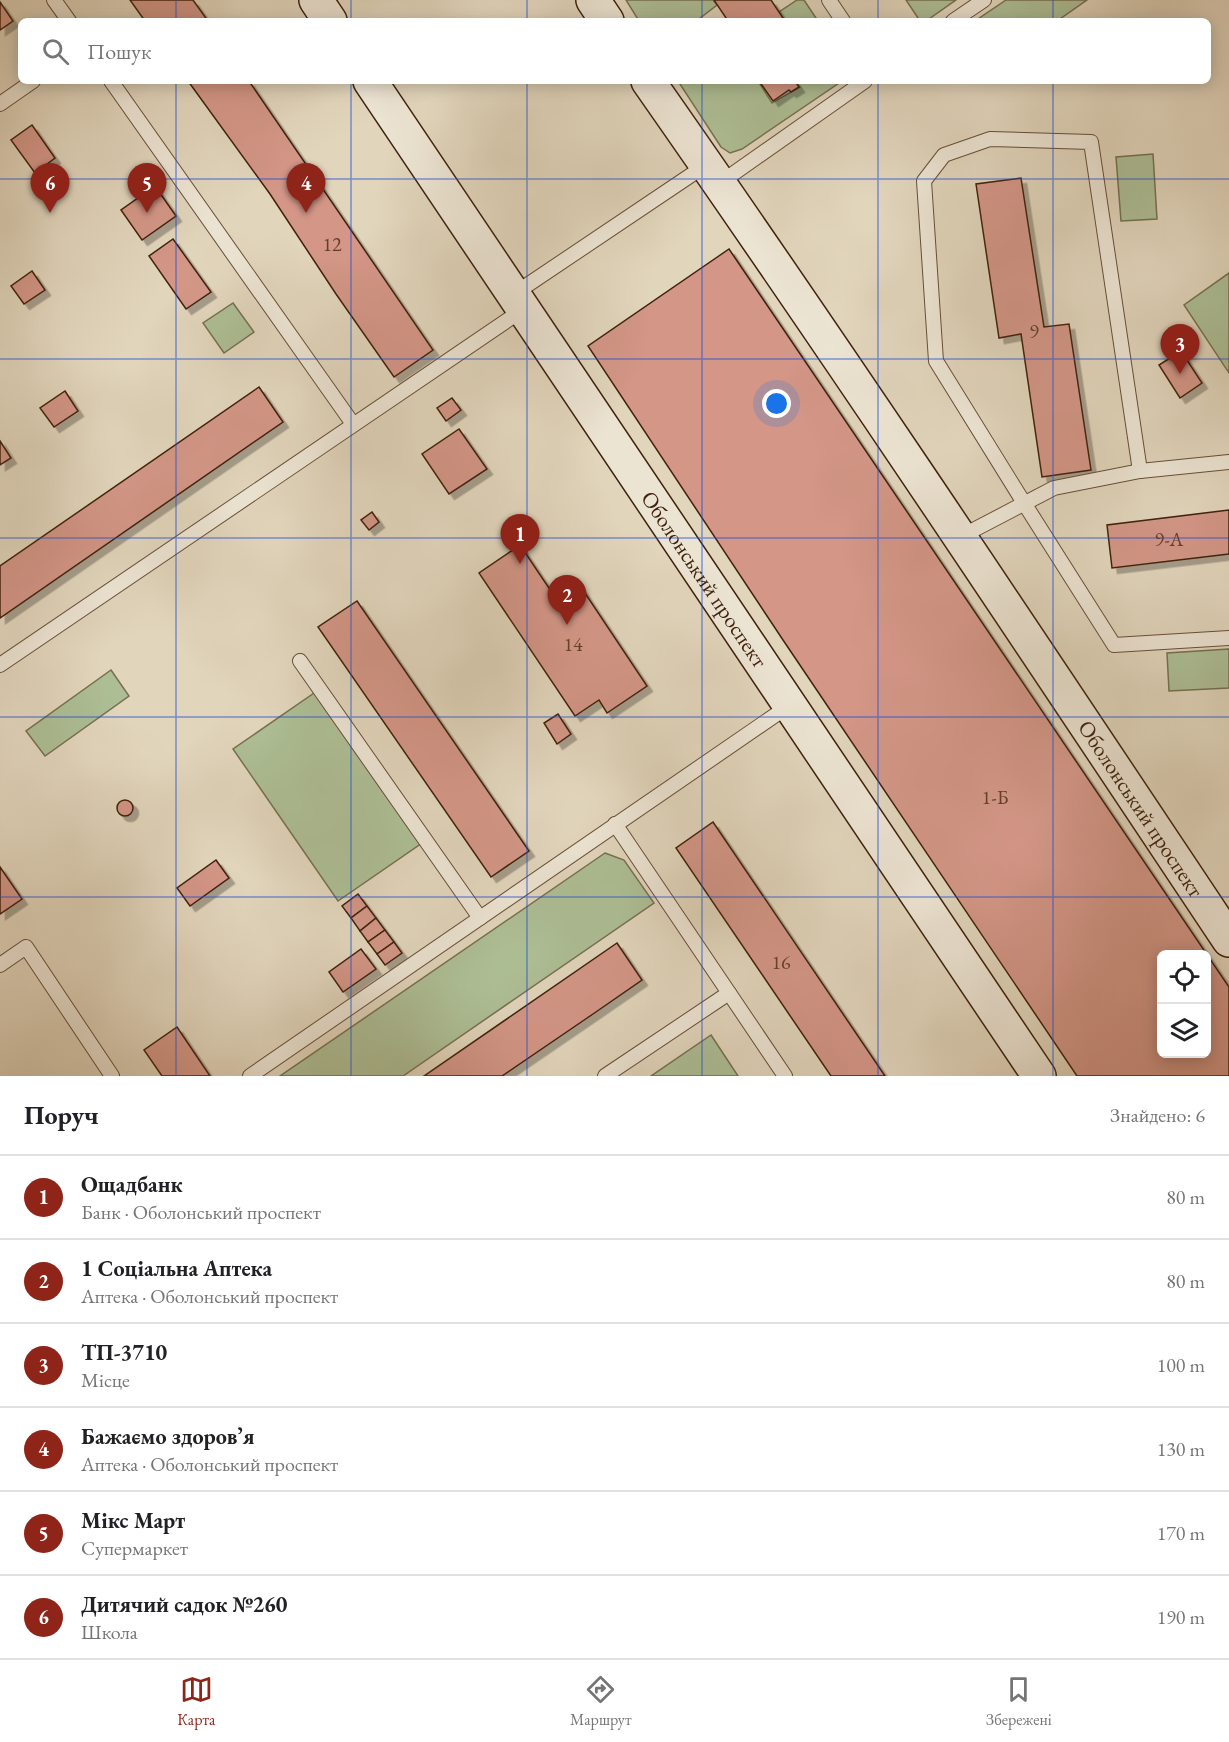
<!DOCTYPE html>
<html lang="uk">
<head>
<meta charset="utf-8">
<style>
  :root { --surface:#fff; --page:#f2f2f2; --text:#202124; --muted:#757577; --line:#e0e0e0; --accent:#8f2418 }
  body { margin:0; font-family:"EB Garamond",serif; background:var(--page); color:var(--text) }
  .controls { position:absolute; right:18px; bottom:18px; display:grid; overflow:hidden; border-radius:9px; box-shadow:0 3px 15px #0003 }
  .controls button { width:54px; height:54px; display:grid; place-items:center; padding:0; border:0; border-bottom:2px solid var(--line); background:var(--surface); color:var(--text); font:30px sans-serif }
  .you { position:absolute; left:777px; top:404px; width:21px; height:21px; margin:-15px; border:4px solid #fff; border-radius:50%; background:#1a73e8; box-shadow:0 0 0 9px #1a73e833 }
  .badge { display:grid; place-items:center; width:39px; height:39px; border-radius:50%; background:var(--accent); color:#fff; font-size:20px; font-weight:700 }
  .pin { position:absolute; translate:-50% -50px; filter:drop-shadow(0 2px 3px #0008) }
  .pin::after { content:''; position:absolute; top:32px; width:21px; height:18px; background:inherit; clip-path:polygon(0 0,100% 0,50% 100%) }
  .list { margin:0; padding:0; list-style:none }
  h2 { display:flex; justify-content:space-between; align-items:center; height:78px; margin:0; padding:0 24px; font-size:26px }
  h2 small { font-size:20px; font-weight:400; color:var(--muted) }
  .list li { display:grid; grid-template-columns:39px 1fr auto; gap:18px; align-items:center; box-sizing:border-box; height:84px; padding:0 24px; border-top:2px solid var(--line) }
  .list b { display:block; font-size:22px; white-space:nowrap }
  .list p { margin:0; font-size:20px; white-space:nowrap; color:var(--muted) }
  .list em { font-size:20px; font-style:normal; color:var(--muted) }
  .icon { flex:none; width:33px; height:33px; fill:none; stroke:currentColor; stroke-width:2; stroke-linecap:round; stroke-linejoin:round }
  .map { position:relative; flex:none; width:1229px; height:1076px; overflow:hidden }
  .search { position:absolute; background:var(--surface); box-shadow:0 3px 15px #0003; left:18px; right:18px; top:18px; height:66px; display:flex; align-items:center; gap:15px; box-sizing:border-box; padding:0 21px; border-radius:9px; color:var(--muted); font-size:22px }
  .sheet { height:582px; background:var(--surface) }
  nav { display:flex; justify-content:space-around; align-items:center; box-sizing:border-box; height:84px; border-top:2px solid var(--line); background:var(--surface); font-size:16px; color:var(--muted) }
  nav a { display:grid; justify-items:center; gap:3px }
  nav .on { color:var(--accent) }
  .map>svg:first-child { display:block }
  .green { fill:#adbe95; stroke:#767050; stroke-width:1.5 }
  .building { fill:#d39687; stroke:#3f210c; stroke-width:1.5; fill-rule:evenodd; filter:url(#shadow) }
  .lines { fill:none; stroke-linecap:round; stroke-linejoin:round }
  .lane-casing { stroke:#684e38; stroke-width:16 }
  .secondary-casing { stroke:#3f210c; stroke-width:36 }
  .lane { stroke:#ece4d3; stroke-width:14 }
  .secondary { stroke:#ece4d3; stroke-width:33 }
  .grid { fill:none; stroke:#1d4ed8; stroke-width:1.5; stroke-opacity:0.55 }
  .labels { text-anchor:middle; stroke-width:4.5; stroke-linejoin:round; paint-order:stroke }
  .number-label { font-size:20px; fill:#643e2b }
  .street-label { font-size:22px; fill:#3f210c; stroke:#ece4d3 }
</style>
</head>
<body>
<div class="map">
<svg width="1229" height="1076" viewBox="0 0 1229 1076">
  <defs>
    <filter id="shadow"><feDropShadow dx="5.5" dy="5.5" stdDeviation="0" flood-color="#0004"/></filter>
  </defs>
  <rect width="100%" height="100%" fill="#e1d5bc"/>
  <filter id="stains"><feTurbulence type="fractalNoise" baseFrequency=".00333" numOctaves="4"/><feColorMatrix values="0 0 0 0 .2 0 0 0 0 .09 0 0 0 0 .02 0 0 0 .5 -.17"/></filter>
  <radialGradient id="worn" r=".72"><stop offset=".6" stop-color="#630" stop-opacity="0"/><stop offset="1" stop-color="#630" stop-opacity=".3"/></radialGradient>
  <!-- green -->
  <g class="green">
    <path d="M626,0H713L717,5L699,19L700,21H639Z"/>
    <path d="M797,0H804L818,21H785L779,12Z"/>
    <path d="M906,0H956L926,21H920Z"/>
    <path d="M1006,0H1087L1057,21H975Z"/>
    <path d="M678,81H758L772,103L800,87L796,81H842L742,149L730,153L721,147Z"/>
    <path d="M1153,154L1157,219L1121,221L1116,157Z"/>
    <path d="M1229,273V373L1184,305Z"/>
    <path d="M233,303L254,332L224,353L203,323Z"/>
    <path d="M1229,649V688L1169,691L1167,653Z"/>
    <path d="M111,670L129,696L45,756L26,731Z"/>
    <path d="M317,691L422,843L338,901L233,749Z"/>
    <path d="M605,853L624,860L654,903L403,1076H280Z"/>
    <path d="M711,1035L738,1076H651Z"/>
  </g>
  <!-- building -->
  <g class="building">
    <path d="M130,0H193L208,21H145Z"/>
    <path d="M714,0H771L785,21H728Z"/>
    <path d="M0,2L13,21L0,30Z"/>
    <path d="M188,81H249L433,350L394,377L336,294L270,194Z"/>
    <path d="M759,81H795L799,87L791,92L789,90L773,101Z"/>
    <path d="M32,125L55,158L35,173L11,140Z"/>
    <path d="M1021,178L1044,327L1069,324L1091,470L1042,477L1021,334L999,338L976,184Z"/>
    <path d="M155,186L176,216L142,240L121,210Z"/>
    <path d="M173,239L211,292L186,309L149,256Z"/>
    <path d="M729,249L1229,987V1076H1077L783,640L588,346ZM1162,954H1206V1054H1162Z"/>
    <path d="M32,271L45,290L24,304L11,286Z"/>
    <path d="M1181,351L1202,383L1180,398L1159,365Z"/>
    <path d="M259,387L283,422L0,618V566Z"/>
    <path d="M65,391L78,411L54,427L40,408Z"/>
    <path d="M452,398L461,410L446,421L437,408Z"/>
    <path d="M459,429L487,469L449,494L422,454Z"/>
    <path d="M0,441L11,458L0,465Z"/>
    <path d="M1229,510V554L1112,568L1107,525Z"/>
    <path d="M372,512L379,522L369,530L361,520Z"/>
    <path d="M520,545L559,603L581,587L647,686L607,713L599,700L575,716L479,573Z"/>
    <path d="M357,601L529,851L491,877L318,627Z"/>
    <path d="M558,714L571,734L557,744L544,723Z"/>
    <circle cx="125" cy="808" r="8"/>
    <path d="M713,822L885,1076H831L676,848Z"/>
    <path d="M216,860L229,878L190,906L177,888Z"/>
    <path d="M0,867L22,899L0,914Z"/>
    <path d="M358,894L367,906L351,918L342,906Z"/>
    <path d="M367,906L376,918L360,931L351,918Z"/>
    <path d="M376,918L385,930L368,942L360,931Z"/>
    <path d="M385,930L394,942L377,954L368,942Z"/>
    <path d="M394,942L402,953L385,965L377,954Z"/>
    <path d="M617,943L642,980L593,1014L502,1076H424Z"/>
    <path d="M361,949L376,969L343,992L329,972Z"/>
    <path d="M177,1027L210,1076H162L144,1050Z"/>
  </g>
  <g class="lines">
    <!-- lane casing -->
    <g class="lane-casing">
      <g id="lane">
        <path d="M54,0L69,21"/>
        <path d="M829,0L843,21"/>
        <path d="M953,21L984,0"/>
        <path d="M111,81L353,424"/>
        <path d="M0,104L33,81"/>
        <path d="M720,183L865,81"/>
        <path d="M514,294L706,165"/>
        <path d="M1140,471L1091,142L990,139L944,155L924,181L936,361L1024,503L1114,645L1229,638"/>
        <path d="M960,537L1054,488L1140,471L1229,462"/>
        <path d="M300,661L480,918"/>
        <path d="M0,665L524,309"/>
        <path d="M615,824L785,1076"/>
        <path d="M0,965L26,947L112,1076"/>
        <path d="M250,1076L790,705"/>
        <path d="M605,1076L729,993"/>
      </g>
    </g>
    <!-- secondary casing -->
    <g class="secondary-casing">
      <g id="secondary">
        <path d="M316,0L330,21"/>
        <path d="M593,0L607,21"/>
        <path id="s1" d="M370,81L1039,1076"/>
        <path id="s2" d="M648,81C846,364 1037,652 1229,940"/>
      </g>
    </g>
    <!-- lane -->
    <use href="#lane" class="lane"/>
    <!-- secondary -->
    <use href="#secondary" class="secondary"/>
  </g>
  <!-- grid -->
  <path class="grid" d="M176,0V21M351,0V21M527,0V21M702,0V21M878,0V21M1053,0V21M176,81V1076M351,81V1076M527,81V1076M702,81V1076M878,81V1076M1053,81V1076M0,179H1229M0,359H1229M0,538H1229M0,717H1229M0,897H1229"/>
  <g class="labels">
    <!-- number labels -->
    <g class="number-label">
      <text x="332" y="251">12</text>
      <text x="1034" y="338">9</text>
      <text x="1169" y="546">9-А</text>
      <text x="573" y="651">14</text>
      <text x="995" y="804">1-Б</text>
      <text x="781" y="969">16</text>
    </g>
    <!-- street labels -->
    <g class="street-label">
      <text dy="8" stroke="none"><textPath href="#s1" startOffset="600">Оболонський проспект</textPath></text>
      <text dy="8" stroke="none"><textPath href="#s2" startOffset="879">Оболонський проспект</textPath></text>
    </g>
  </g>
  <rect width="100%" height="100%" filter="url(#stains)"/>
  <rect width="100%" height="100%" fill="url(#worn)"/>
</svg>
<div class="controls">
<button><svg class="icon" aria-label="locate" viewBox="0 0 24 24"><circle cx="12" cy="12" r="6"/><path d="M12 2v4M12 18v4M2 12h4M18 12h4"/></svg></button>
<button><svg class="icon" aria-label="layers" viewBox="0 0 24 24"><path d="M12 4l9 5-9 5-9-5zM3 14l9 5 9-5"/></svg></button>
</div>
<div class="you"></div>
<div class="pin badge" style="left:520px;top:564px">1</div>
<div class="pin badge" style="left:567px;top:625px">2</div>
<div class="pin badge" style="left:1180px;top:374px">3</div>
<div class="pin badge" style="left:306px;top:213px">4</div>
<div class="pin badge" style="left:147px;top:213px">5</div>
<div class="pin badge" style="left:50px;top:213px">6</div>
<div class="search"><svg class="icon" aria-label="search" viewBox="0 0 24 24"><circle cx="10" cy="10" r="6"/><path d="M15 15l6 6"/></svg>Пошук</div>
</div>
<section class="sheet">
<h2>Поруч<small>Знайдено: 6</small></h2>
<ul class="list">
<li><span class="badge">1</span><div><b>Ощадбанк</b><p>Банк · Оболонський проспект</p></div><em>80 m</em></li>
<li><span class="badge">2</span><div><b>1 Соціальна Аптека</b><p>Аптека · Оболонський проспект</p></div><em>80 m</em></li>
<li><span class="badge">3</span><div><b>ТП-3710</b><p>Місце</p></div><em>100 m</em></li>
<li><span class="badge">4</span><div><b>Бажаємо здоровʼя</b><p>Аптека · Оболонський проспект</p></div><em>130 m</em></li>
<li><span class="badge">5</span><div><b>Мікс Март</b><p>Супермаркет</p></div><em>170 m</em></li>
<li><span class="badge">6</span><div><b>Дитячий садок №260</b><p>Школа</p></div><em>190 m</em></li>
</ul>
</section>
<nav>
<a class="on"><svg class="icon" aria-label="map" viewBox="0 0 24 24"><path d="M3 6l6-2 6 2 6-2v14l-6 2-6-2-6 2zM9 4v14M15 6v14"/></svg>Карта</a>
<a><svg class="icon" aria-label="directions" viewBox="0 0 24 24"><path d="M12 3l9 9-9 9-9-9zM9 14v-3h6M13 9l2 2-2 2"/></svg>Маршрут</a>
<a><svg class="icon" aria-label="saved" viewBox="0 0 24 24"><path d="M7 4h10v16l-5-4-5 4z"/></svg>Збережені</a>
</nav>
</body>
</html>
